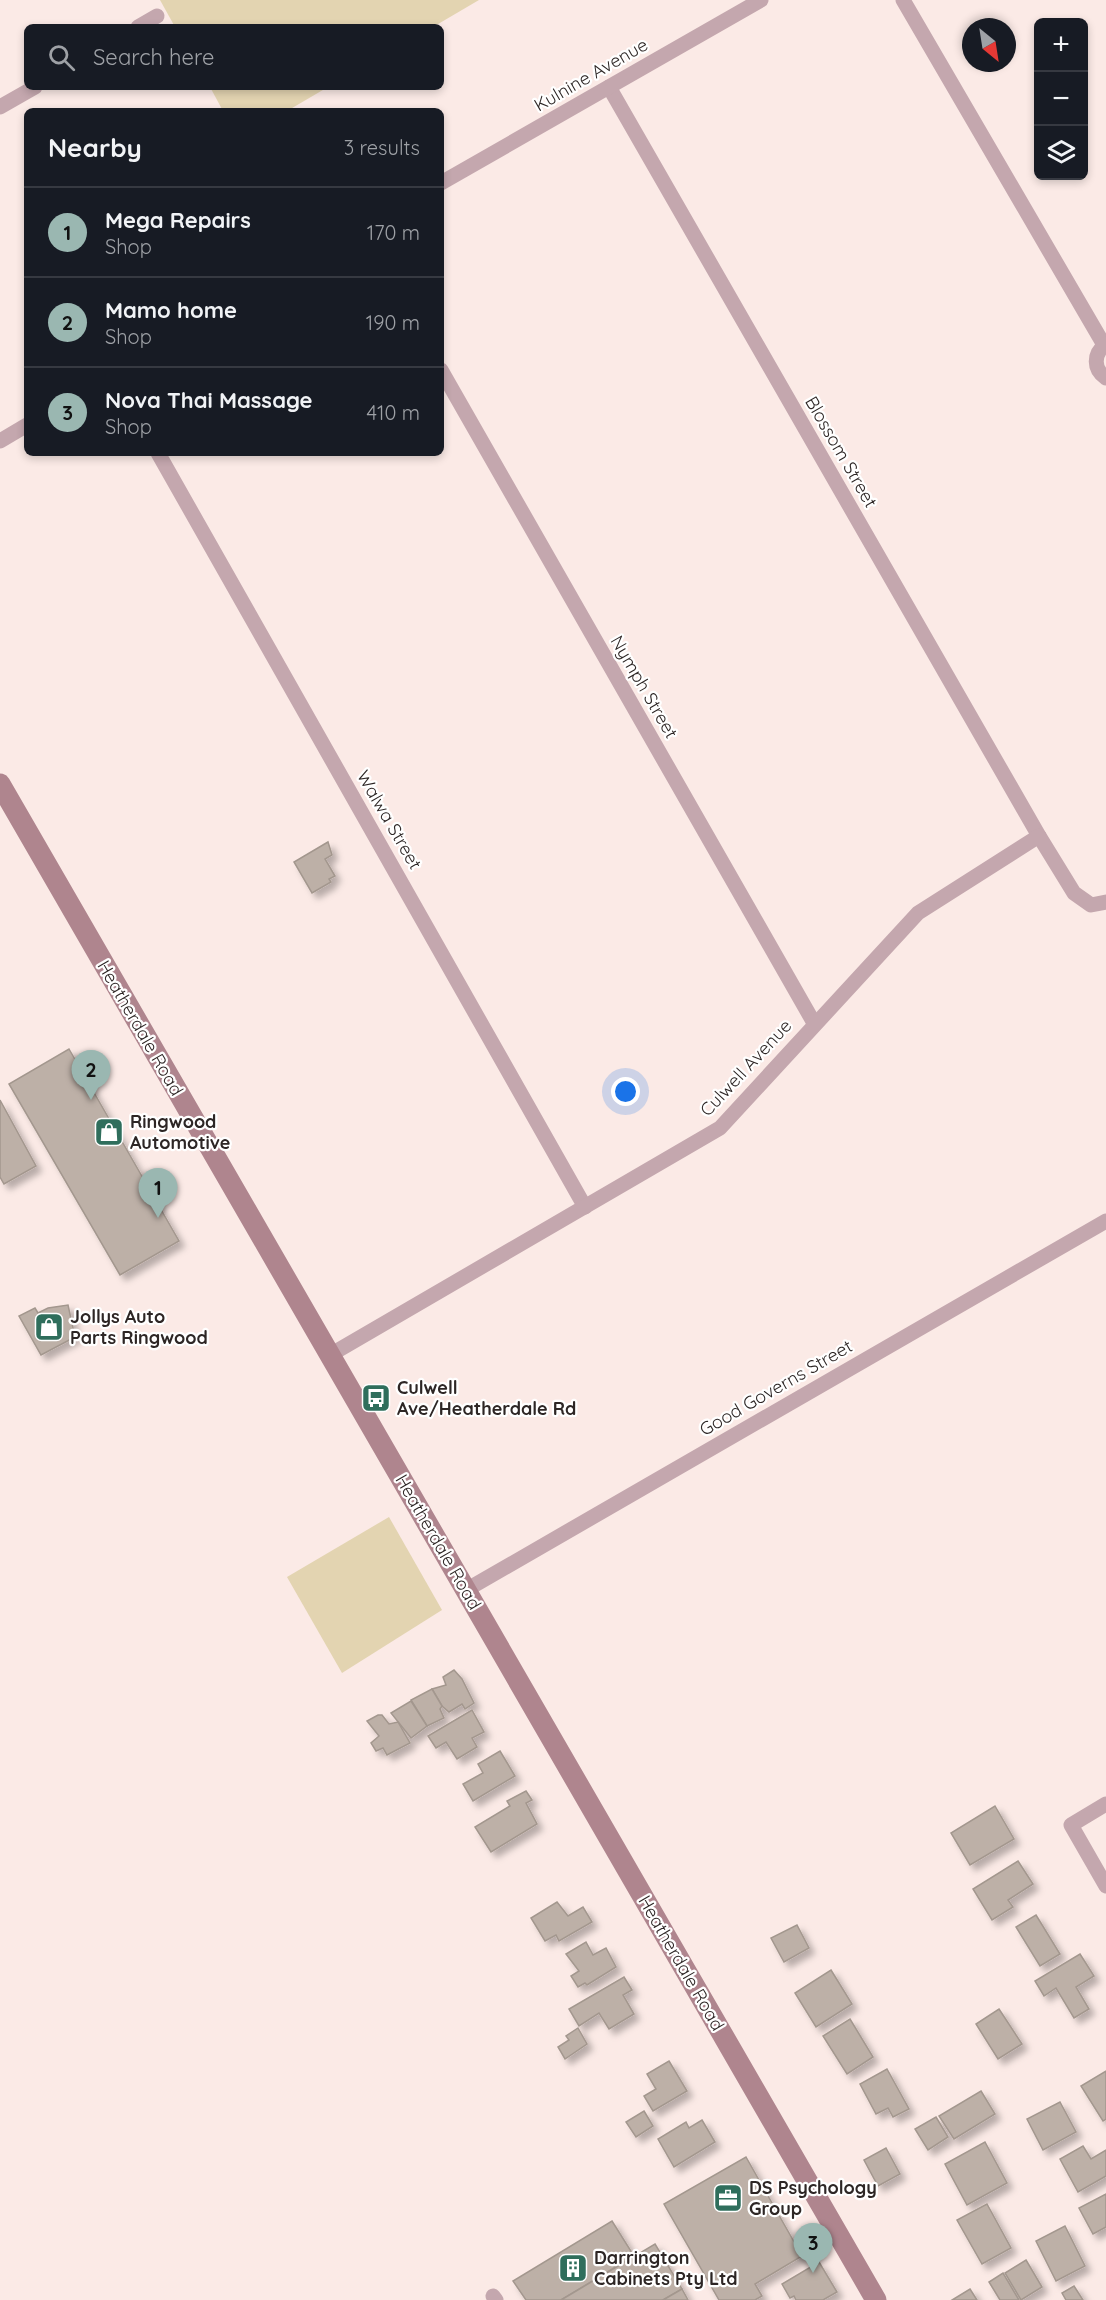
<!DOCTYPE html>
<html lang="en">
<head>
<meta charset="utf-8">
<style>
  :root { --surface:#171b24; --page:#20242c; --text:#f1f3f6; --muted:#9ea1a6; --line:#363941; --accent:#9ab7b1 }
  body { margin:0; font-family:Quicksand,sans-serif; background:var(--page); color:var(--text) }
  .controls { position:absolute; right:18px; top:18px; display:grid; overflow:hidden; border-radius:9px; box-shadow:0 3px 9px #0003 }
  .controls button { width:54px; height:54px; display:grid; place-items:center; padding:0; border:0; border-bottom:2px solid var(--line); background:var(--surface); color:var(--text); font:30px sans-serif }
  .compass { position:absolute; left:962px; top:18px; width:54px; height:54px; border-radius:50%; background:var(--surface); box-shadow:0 3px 9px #0003; rotate:150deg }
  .you { position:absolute; left:626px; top:1092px; width:21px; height:21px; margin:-15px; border:4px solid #fff; border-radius:50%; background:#1a73e8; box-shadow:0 0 0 9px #1a73e833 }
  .badge { display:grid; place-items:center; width:39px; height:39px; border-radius:50%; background:var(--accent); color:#111; font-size:20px; font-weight:700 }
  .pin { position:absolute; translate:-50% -50px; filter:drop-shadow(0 2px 3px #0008) }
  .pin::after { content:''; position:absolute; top:32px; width:21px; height:18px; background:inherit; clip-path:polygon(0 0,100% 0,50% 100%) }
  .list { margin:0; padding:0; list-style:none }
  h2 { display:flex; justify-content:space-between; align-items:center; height:78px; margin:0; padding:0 24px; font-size:26px }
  h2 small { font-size:20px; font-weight:400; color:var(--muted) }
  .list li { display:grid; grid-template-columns:39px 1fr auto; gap:18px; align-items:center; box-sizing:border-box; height:90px; padding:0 24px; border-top:2px solid var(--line) }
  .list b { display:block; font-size:22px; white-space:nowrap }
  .list p { margin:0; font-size:20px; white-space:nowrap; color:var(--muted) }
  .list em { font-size:20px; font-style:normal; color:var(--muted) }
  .icon { flex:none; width:33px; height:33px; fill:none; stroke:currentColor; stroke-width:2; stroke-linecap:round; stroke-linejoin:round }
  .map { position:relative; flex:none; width:1106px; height:2300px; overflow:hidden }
  .search { position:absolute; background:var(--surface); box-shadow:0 3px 9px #0003; left:24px; top:24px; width:420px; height:66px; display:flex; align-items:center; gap:15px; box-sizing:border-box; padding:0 21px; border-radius:9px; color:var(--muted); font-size:22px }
  .panel { position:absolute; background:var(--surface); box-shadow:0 3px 9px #0003; left:24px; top:108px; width:420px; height:348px; border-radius:9px }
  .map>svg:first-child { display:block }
  .green { fill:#e3d4b1 }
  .building { fill:#bdb0a7; stroke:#a3978e; stroke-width:1.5; filter:url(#shadow) }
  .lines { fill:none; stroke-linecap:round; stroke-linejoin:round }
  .street { stroke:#c4a7ae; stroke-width:15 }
  .secondary { stroke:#af858e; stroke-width:21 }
  .labels { text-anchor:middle; stroke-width:4.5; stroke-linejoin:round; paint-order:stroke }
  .street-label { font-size:18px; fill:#2d2625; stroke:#fff }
  .poi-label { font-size:18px; font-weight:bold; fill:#2d2625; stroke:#fff; text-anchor:start }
</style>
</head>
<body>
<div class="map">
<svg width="1106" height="2300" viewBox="0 0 1106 2300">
  <defs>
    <filter id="shadow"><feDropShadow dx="5.5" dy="5.5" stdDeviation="3" flood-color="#0004"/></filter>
  </defs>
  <rect width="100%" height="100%" fill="#fbeae6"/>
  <!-- green -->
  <g class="green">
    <path d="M160,0H479L433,27H175Z"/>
    <path d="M210,87H328L287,111H223Z"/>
    <path d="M389,1517L442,1610L342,1673L287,1577Z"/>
  </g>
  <!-- building -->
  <g class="building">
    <path d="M328,842L332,855L325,859L335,876L329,879L331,882L312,893L294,862Z"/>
    <path d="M69,1049L179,1241L120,1275L9,1084Z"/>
    <path d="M0,1100L36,1166L4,1184L0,1177Z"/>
    <path d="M68,1305L75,1337L41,1355L19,1316L35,1308L38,1313L48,1308Z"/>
    <path d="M454,1670L462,1679L474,1703L465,1709L462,1704L449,1712L442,1706L432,1689L446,1685L443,1677Z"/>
    <path d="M432,1689L442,1706L440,1709L444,1718L427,1726L411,1700Z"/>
    <path d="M411,1701L427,1726L411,1738L391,1713Z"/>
    <path d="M472,1710L484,1732L472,1738L477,1747L457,1759L446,1742L436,1748L428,1736Z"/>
    <path d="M378,1715H382L389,1724L398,1722L410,1743L387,1755L383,1748L376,1751L371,1743L379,1736L367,1721Z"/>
    <path d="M500,1751L515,1776L473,1801L463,1784L483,1773L478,1764Z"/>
    <path d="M526,1791L532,1800L526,1803L537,1824L491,1852L475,1827L510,1806L507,1801Z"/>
    <path d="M995,1806L1014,1839L970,1865L951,1833Z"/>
    <path d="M1018,1861L1033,1884L1008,1900L1013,1907L992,1920L973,1889Z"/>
    <path d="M557,1902L568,1916L583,1907L592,1922L559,1941L556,1935L545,1941L531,1918Z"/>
    <path d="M1036,1915L1060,1954L1040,1966L1016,1927Z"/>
    <path d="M797,1925L809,1948L784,1962L771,1938Z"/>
    <path d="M586,1942L593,1955L606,1948L616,1967L587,1985L585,1983L578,1987L571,1976L579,1971L566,1954Z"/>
    <path d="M1080,1954L1094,1976L1076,1987L1089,2009L1074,2018L1056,1988L1044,1996L1035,1981Z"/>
    <path d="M831,1970L852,2004L816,2027L795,1993Z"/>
    <path d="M624,1977L632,1990L623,1995L634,2014L609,2029L599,2013L579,2026L569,2009Z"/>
    <path d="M999,2009L1022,2044L998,2059L976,2024Z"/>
    <path d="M850,2019L873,2057L847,2074L823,2036Z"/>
    <path d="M578,2028L587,2044L565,2059L558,2047L569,2040L566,2036Z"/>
    <path d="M669,2061L687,2091L653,2111L644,2096L656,2089L647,2074Z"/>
    <path d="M887,2069L909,2109L893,2117L888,2108L876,2114L860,2084Z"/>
    <path d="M1106,2071V2119L1103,2121L1081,2086Z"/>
    <path d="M981,2091L995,2114L954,2139L939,2116Z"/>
    <path d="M1060,2102L1076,2132L1043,2150L1027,2119Z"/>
    <path d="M644,2111L653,2126L636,2137L626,2122Z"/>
    <path d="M936,2117L948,2137L928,2150L915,2129Z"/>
    <path d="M702,2120L715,2142L674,2167L658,2139L686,2122L689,2128Z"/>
    <path d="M985,2142L1007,2183L967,2205L945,2164Z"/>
    <path d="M1083,2146L1091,2159L1106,2150V2176L1078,2192L1060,2159Z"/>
    <path d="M886,2148L900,2174L878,2186L864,2160Z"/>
    <path d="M746,2157L802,2256L755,2284L762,2296L755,2300H719L664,2204Z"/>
    <path d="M1106,2194V2227L1093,2234L1079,2208Z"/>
    <path d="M987,2204L1011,2248L982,2264L957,2220Z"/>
    <path d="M612,2221L634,2256L561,2300H526L513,2281Z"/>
    <path d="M1065,2226L1085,2266L1056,2281L1036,2241Z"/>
    <path d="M655,2244L682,2289L663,2300H561Z"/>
    <path d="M1026,2260L1042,2287L1021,2300L1005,2273Z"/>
    <path d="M819,2262L837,2292L823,2300H796L794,2296L790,2298L782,2284Z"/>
    <path d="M1003,2273L1019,2300H1000L989,2282Z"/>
    <path d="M1074,2286L1083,2300H1066L1062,2293Z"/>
    <path d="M682,2289L688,2300H663Z"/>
    <path d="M970,2289L977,2300H952Z"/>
  </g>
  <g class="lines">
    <!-- street -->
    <g class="street">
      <path d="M903,0L1104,345"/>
      <path d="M138,27L157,16"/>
      <path d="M609,87L1039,836"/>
      <path d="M0,107L35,87"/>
      <path d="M441,183L761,0"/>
      <path d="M1106,344C1093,354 1093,369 1106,378"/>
      <path d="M441,370L814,1023"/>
      <path d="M0,441L27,425"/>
      <path d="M158,453L585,1207"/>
      <path d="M330,1355L720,1128L918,913L1039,836L1074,893L1091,905L1106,902"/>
      <path d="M466,1590L1106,1221"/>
      <path d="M1106,1804L1071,1825L1106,1886"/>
      <path d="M493,2296L496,2300"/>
    </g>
    <!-- secondary -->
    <path class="secondary" d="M0,784L876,2300"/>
  </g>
  <!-- icons -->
  <defs>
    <g id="shop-square" transform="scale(1.5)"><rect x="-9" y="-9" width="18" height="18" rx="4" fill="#2f6e5c" stroke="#fff"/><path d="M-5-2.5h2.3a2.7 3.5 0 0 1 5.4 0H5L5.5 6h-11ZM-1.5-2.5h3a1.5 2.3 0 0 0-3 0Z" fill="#fff"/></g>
    <g id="bus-square" transform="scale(1.5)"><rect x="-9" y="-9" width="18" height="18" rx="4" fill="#2f6e5c" stroke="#fff"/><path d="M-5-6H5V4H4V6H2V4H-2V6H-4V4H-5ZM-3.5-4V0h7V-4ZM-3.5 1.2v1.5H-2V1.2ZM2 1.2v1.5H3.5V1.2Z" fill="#fff"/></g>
    <g id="office-square" transform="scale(1.5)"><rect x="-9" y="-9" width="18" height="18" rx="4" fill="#2f6e5c" stroke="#fff"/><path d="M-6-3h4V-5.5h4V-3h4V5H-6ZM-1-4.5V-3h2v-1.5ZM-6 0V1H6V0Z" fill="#fff"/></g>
    <g id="building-square" transform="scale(1.5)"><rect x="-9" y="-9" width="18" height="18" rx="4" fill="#2f6e5c" stroke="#fff"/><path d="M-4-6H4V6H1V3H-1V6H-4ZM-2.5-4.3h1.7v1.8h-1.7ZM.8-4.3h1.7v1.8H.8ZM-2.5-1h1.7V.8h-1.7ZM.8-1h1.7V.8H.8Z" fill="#fff"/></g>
  </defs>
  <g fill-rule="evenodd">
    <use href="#shop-square" x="109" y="1132"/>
    <use href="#shop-square" x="49" y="1327"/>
    <use href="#bus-square" x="376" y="1398"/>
    <use href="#office-square" x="728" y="2198"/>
    <use href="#building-square" x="573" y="2268"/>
  </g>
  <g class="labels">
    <!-- street labels -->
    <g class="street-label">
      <text transform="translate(591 75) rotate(-30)" y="6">Kulnine Avenue</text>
      <text transform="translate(841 452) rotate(60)" y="6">Blossom Street</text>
      <text transform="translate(644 687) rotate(60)" y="6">Nymph Street</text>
      <text transform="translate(389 820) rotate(60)" y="6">Walwa Street</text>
      <text transform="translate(140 1028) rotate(60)" y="6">Heatherdale Road</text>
      <text transform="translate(746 1068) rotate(-47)" y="6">Culwell Avenue</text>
      <text transform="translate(776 1388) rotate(-30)" y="6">Good Governs Street</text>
      <text transform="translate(438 1542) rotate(60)" y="6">Heatherdale Road</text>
      <text transform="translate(681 1963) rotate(60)" y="6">Heatherdale Road</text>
    </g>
    <!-- poi labels -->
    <g class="poi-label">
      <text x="130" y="1128">Ringwood<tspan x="130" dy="21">Automotive</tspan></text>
      <text x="70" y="1323">Jollys Auto<tspan x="70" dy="21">Parts Ringwood</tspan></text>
      <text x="397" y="1394">Culwell<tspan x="397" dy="21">Ave/Heatherdale Rd</tspan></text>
      <text x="749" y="2194">DS Psychology<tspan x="749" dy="21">Group</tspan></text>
      <text x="594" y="2264">Darrington<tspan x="594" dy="21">Cabinets Pty Ltd</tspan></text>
    </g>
  </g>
</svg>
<div class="controls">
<button>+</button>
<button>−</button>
<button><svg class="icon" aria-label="layers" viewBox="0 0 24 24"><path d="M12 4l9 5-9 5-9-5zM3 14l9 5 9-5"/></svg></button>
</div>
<svg class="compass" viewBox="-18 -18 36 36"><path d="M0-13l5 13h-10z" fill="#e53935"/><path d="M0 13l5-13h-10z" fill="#9ea1a6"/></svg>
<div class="you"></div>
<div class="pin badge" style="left:158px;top:1218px">1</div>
<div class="pin badge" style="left:91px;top:1100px">2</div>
<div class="pin badge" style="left:813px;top:2273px">3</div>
<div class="search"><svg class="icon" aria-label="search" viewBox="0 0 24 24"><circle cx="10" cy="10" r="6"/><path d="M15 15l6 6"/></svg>Search here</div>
<section class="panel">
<h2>Nearby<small>3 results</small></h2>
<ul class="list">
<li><span class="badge">1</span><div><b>Mega Repairs</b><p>Shop</p></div><em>170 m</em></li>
<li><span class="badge">2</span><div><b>Mamo home</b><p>Shop</p></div><em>190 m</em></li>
<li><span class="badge">3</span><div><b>Nova Thai Massage</b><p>Shop</p></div><em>410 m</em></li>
</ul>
</section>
</div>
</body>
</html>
